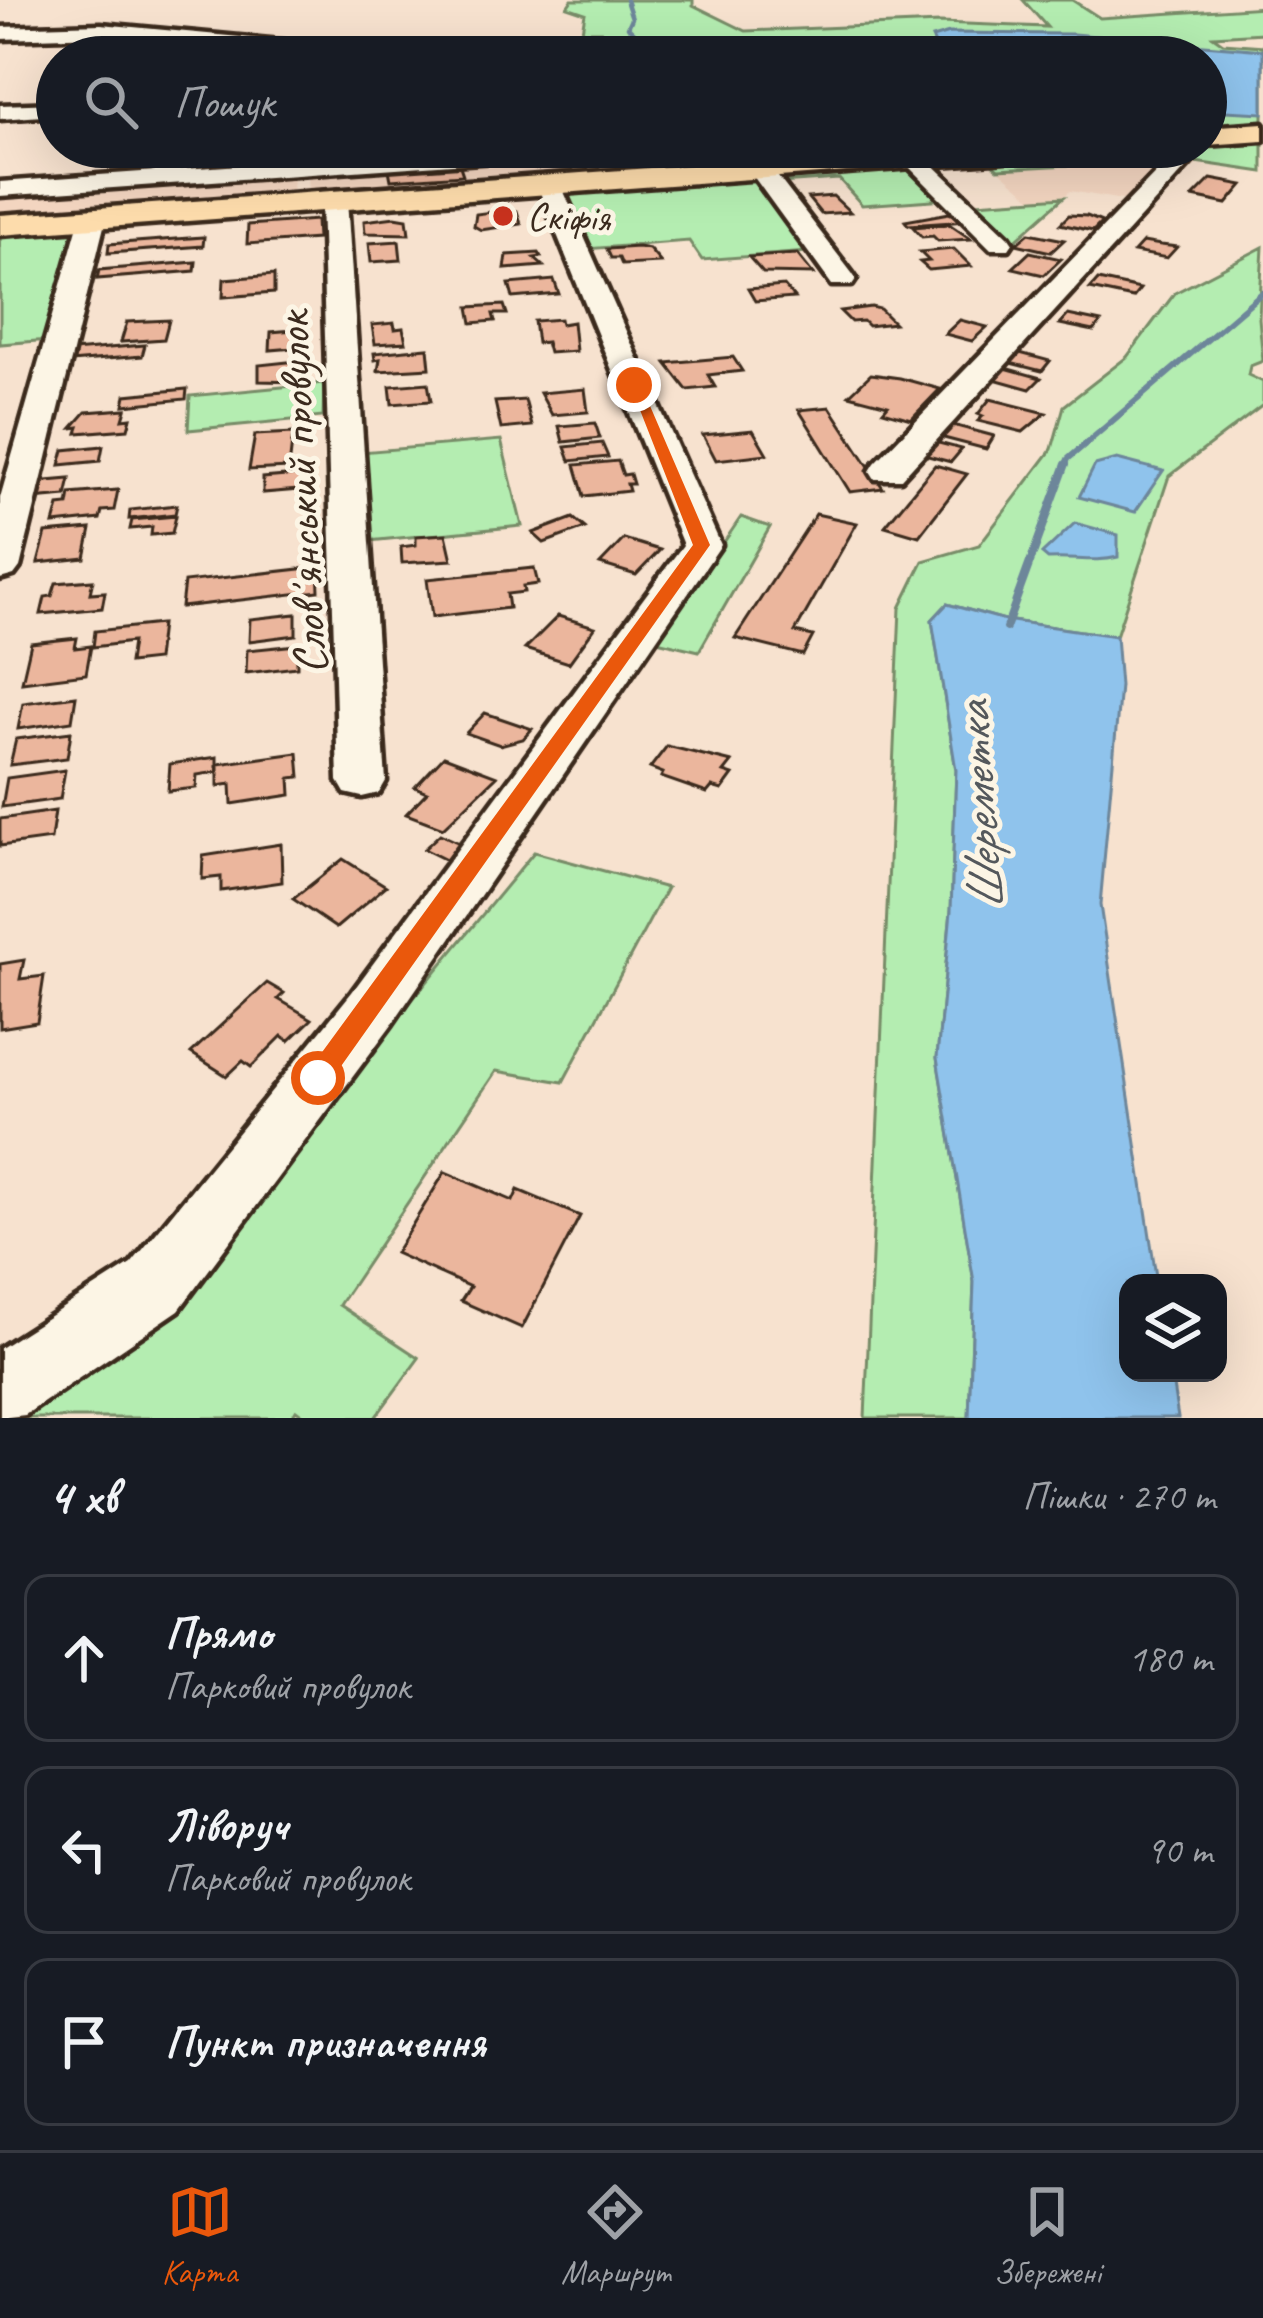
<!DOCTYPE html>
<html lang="uk">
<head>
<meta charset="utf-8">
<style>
  :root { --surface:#171b24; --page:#242831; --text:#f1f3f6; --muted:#9ea1a6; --line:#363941; --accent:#ea580c }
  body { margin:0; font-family:Caveat,sans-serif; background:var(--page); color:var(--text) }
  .controls { position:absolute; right:36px; bottom:36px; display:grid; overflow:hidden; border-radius:24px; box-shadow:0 12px 48px #0002 }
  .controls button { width:108px; height:108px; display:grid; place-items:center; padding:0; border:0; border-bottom:3px solid var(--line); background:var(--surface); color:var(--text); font:60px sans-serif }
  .stop { position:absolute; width:36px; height:36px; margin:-27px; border:9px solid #ea580c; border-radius:50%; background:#fff }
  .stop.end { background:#ea580c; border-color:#fff; box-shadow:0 3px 12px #0008 }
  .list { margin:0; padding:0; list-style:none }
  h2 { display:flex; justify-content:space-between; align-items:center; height:156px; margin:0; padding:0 48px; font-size:51px }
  h2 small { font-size:39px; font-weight:400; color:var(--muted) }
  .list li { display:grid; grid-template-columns:78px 1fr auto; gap:36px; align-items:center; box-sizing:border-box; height:168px; margin:0 24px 24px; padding:0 24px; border:3px solid var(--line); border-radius:24px }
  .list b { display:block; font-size:45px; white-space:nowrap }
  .list p { margin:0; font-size:39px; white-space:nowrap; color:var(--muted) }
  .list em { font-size:39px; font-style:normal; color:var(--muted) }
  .icon { flex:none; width:66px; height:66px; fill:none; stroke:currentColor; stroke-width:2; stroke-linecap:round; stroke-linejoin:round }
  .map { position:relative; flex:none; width:1263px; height:1418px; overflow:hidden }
  .search { position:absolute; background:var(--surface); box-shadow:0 12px 48px #0002; left:36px; right:36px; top:36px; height:132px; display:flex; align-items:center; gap:30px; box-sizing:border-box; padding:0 42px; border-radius:66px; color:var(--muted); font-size:45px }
  .sheet { height:732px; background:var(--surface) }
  nav { display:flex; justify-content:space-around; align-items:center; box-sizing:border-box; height:168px; border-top:3px solid var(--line); background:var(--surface); font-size:33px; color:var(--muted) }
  nav a { display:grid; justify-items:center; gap:6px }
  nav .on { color:var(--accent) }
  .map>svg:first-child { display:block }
  .built { fill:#f3d5c0 }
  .green { fill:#b4edb1; stroke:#788c68; stroke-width:3 }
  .water { fill:#8fc3ec; stroke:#6d869a; stroke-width:3 }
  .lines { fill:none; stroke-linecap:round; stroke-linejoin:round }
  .stream-far2 { stroke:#6d869a; stroke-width:4.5 }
  .stream-far1 { stroke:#6d869a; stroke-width:6 }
  .stream { stroke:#6d869a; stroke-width:8 }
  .building { fill:#ebb69d; stroke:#3b2a1e; stroke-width:3 }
  .minor-casing { stroke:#3b2a1e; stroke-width:9 }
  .major-casing { stroke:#3b2a1e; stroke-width:9 }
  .minor { fill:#fcf5e5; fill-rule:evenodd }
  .major { fill:#fddcac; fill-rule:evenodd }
  .route { fill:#ea580c }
  .poi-dot { fill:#c8321e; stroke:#fcf5e5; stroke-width:4.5 }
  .labels { text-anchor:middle; stroke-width:10; stroke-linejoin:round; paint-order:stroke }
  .far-poi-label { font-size:39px; fill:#3b2a1e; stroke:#fcf5e5; text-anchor:start }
  .street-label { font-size:48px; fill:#3b2a1e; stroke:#fcf5e5 }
  .water-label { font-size:51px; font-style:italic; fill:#54585c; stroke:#fcf5e5 }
</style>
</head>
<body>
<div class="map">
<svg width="1263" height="1418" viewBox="0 0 1263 1418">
  <rect width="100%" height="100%" fill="#f7e2cf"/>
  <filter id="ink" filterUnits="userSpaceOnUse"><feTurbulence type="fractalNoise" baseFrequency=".00833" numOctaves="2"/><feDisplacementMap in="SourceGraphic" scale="24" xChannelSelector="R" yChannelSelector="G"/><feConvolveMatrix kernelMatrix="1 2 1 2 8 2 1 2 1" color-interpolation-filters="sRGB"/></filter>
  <g filter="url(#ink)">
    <!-- built -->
    <g class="built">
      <path d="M608,147H832L841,157L309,195L308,170Z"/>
      <path d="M1175,159L1134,202L1070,191L1064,197L1033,199L998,169Z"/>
      <path d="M293,174L292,196L0,217V192Z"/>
    </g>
    <!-- green -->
    <g class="green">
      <path d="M572,0H693V5L746,31L940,23L1047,27L1023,0H1072L1100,18L1263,7V33L1213,36L1223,43L1263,46V131L1206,125V57H632L601,31H582L585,13L567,7Z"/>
      <path d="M1263,139V172L1175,159L998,169L985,158L1206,147V143Z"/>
      <path d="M910,163L947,199L862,205L839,179L780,183L771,173Z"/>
      <path d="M753,174L808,252L702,260L689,241L586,249L559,188Z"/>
      <path d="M1064,197L1010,245L961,204Z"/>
      <path d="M92,224L61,339L0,344V230Z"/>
      <path d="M1263,247L1259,318L1263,361L1250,366L1248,375L1263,382V405L1169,476L1116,636L1005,620L947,604L932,620L956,770L951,911L937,1058L974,1282L969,1418H865L900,608L923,561L979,545L1052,449L1064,406L1127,357L1175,293Z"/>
      <path d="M324,383L323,417L188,430L190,396Z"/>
      <path d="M501,440L522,526L368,541L360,452Z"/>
      <path d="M741,517L770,527L699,651L657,641Z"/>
      <path d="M534,852L667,888L563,1082L496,1071L339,1305L419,1358L375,1418H307L296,1410L291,1418H0V1403L198,1260Z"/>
    </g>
    <!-- water -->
    <g class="water">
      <path d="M949,33L1073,34L1263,50V113L1206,110V57H941L932,38Z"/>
      <path d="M1117,459L1163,471L1135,512L1079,497L1095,465Z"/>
      <path d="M1075,523L1118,535V557C1095,563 1073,557 1048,559L1042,554Z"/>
      <path d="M947,604L1005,620L1116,636L1120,686L1100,905L1157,1283H1128V1373H1171L1178,1418H969L974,1282L937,1058L951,911L956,770L932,620Z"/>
    </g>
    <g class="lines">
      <!-- stream-far2 -->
      <path class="stream-far2" d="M626,0L632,18L628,27L651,49L675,53L838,45L945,57"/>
      <!-- stream-far1 -->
      <path class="stream-far1" d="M1065,467L1068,459L1263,292"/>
      <!-- stream -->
      <path class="stream" d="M1006,628L1066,464"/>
    </g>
    <!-- building -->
    <g class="building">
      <path d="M825,147L828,150L751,156L744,149Z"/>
      <path d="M169,152L181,153L180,162L140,168L142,161L152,160L153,153Z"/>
      <path d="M458,160L463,175L391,180L388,165Z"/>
      <path d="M1211,179L1243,185L1227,204L1193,197Z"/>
      <path d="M833,196L850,212L821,214L808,198Z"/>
      <path d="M507,210L517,211L521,224L481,230L474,226L476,214Z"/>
      <path d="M949,213L968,221L908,225L905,221Z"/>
      <path d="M1069,215L1087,216L1102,222L1093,231L1060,224Z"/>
      <path d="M395,217L407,219L409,234L365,233L364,221Z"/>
      <path d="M316,220L317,239L247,244L248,225Z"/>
      <path d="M949,224L971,239L938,241L933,236L922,237L913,227Z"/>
      <path d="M1029,233L1064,240L1051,252L1016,244Z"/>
      <path d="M204,237L203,246L108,253L109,244Z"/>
      <path d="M399,241L401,260L371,262L369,243Z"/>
      <path d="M1143,242L1161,245L1177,247L1167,258L1134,252Z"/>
      <path d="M638,247L649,249L661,263L622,265L619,258H611L607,249Z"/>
      <path d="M954,249L971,266L929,270L920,262L929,261L920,252Z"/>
      <path d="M1030,252L1061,259L1044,275L1013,268Z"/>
      <path d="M539,253L541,257L534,258L543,266L505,269L507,255Z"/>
      <path d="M797,254L813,274L763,273L749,257Z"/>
      <path d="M196,262L195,271L97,279L99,270Z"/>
      <path d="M274,275V293L223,297L224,279Z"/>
      <path d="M554,280L559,294L513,298L509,284Z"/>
      <path d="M1098,280L1140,289L1133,298L1090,289Z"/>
      <path d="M784,286L794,298L755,301L748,289Z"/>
      <path d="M504,305L507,314H493L495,321L472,323L469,307Z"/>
      <path d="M871,307L880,309L894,323L868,326L863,321L851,322L840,311Z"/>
      <path d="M1068,315L1101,322L1094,331L1060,324Z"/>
      <path d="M560,319L561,324L573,322L576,351L549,353L546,342L537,343L534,321Z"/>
      <path d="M169,320L164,339L121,342L127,322Z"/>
      <path d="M960,320L987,327L972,341L945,334Z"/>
      <path d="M394,323L395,329L403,328L406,342L375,344L372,325Z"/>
      <path d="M306,329V347L270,350L271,332Z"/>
      <path d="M145,345L142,356L70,362L73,351Z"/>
      <path d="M428,348L430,368L378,371L380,359L375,360L374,353Z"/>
      <path d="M1016,352L1050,361L1042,371L1006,362Z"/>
      <path d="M733,357L742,371L708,375L715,387L687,390L666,363Z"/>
      <path d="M307,360L309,377L298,378L299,382L259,381V365Z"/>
      <path d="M1005,368L1041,378L1030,389L994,379Z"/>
      <path d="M871,374L900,378L940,389L911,419L883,411L888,405L849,395Z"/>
      <path d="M428,383L431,401L392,404L390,386Z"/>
      <path d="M187,389L186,399L124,405L126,395Z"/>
      <path d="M585,389L588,412L552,415L540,393Z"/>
      <path d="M990,399L1046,413L1023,432L978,421L983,416L978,414Z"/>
      <path d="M525,400L532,426L501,429L495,402Z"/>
      <path d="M830,407L883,488L850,492L799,410Z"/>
      <path d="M126,409L123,419L131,418L128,429L77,433L79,427L72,428L86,412Z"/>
      <path d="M595,423L600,438L563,442L559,426Z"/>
      <path d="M949,424L994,436L986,449L940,437Z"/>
      <path d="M753,430L767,454L716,460L703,435Z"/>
      <path d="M293,433L289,468L249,470L255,435Z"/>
      <path d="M927,440L962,449L951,462L916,453Z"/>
      <path d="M602,443L608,457L570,461L565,447Z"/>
      <path d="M103,446L100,461L60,465L64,450Z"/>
      <path d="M618,461L623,475L630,474L633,484H627L629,491L584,496L575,465Z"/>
      <path d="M935,465L967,474L919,536L885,526Z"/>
      <path d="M310,474V489L263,493V478Z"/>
      <path d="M70,479L66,496L32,499L36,482Z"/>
      <path d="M118,490L114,510L102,511L100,519L54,524L59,506L68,505L70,494Z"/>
      <path d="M177,505L175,514L129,519L130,510Z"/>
      <path d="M816,514L857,523L795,632L813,636L803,655L735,638Z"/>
      <path d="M176,516L172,533L151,535L152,527L130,529L132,520Z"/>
      <path d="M573,518L585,528L544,543L533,533Z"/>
      <path d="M91,529L85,558L38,563L46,533Z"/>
      <path d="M446,534L452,560L402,563L401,547L416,545V536Z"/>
      <path d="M624,539L660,550L636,575L600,564Z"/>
      <path d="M318,567L319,591L181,607L184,582Z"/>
      <path d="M534,568L538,584L523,586L524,592L507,594L509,608L432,617L427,579Z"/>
      <path d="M93,580L90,593L105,592L102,608L41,614L45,597L52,596L56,583Z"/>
      <path d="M296,614V635L249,641L250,619Z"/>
      <path d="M558,616L595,627L569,663L525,649Z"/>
      <path d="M161,624L157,660L129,663L132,642L93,647L95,631Z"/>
      <path d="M77,638L75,648L91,646L86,674L22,682L31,643Z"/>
      <path d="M297,645V667L246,673L247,650Z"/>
      <path d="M76,696L72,721L18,729L23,703Z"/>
      <path d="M485,713L532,729L523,739L500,745L466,733Z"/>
      <path d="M71,732L67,758L10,765L16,739Z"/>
      <path d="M667,746L732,762L724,772L733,775L722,790L712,787L707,793L661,777L663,773L650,768Z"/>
      <path d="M298,753L300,777L290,778L291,795L232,804L231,784L218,786V764Z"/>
      <path d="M444,756L497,776L443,828L406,814L427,792L415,787Z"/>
      <path d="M217,757V772L197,775L196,788L168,791L170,764Z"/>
      <path d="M65,770L60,799L2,807L7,778Z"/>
      <path d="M55,811L51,839L0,846V819Z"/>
      <path d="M440,834L470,848L454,864L424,849Z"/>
      <path d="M281,844L282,882L221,891V877L202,879L203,856Z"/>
      <path d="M343,859L386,886L336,928L293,899Z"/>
      <path d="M24,960L20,979L44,976L37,1022L0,1028V964Z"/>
      <path d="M267,983L284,993L278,999L312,1019L289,1041L282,1036L251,1067L243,1061L227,1076L191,1053Z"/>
      <path d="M445,1172L513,1201L518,1190L580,1216L522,1328L461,1301L470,1287L395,1253Z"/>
    </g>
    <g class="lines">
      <!-- minor casing -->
      <g class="minor-casing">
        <g id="minor">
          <path d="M101,24L292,42L335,57L101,36L0,39V27Z"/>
          <path d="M57,103V115L0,119V105Z"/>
          <path d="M495,147H606L594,154L0,196V182Z"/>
          <path d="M1174,147H1198L1197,156L901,479H875L870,471L875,463L1174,154Z"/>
          <path d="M913,151L921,153L1009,237L1013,243L1009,249H991L905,163L901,158Z"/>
          <path d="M760,162L768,164L852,273L856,279L852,285H832L748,169Z"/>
          <path d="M549,178L561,185L721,545L392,1024L179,1310L25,1415L0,1418V1348L131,1264L352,992L683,545L537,185Z"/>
          <path d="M334,192L347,200L386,781L379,793L362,797L345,793L338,781L321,200Z"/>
          <path d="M93,210L106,218L20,567L14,575L0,579V498L80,218Z"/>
        </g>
      </g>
      <!-- major casing -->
      <g class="major-casing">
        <g id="major">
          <path d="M1263,123V141L1206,145V127Z"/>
          <path d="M939,147H1075L1060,156L0,235V215Z"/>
        </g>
      </g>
      <!-- minor -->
      <use href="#minor" class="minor"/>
      <!-- major -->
      <use href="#major" class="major"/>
    </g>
  </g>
  <!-- route -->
  <path class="route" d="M629,382L641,385L710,545L327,1086H309L305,1078L309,1070L693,545Z"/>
  <!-- markers -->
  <circle class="poi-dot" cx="503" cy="216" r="12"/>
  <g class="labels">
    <!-- far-poi labels -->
    <g class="far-poi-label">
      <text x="527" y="230">Скіфія</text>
    </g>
    <!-- street labels -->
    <g class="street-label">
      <text transform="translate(300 493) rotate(-93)" y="17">Словʼянський провулок</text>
    </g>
    <!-- water labels -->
    <g class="water-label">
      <text transform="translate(978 807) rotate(-94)" y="18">Шереметка</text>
    </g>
  </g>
</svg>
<div class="controls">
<button><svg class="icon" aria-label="layers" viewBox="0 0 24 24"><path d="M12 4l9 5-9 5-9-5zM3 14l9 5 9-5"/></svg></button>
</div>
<div class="stop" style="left:318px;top:1078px"></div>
<div class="stop end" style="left:634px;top:385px"></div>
<div class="search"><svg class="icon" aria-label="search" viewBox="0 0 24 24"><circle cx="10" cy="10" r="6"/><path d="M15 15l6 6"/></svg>Пошук</div>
</div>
<section class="sheet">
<h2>4 хв<small>Пішки · 270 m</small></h2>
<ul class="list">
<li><svg class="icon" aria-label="ahead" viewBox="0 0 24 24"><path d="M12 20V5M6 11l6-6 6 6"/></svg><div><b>Прямо</b><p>Парковий провулок</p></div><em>180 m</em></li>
<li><svg class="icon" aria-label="left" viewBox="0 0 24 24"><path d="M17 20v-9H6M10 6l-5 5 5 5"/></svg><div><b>Ліворуч</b><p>Парковий провулок</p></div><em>90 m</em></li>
<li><svg class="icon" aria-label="arrive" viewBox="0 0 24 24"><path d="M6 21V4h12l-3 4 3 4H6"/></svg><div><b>Пункт призначення</b></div></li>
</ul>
</section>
<nav>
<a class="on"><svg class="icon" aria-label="map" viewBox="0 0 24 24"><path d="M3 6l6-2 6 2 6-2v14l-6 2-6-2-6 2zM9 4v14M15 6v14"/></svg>Карта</a>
<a><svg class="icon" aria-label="directions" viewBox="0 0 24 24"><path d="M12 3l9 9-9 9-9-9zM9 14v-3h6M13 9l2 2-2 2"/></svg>Маршрут</a>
<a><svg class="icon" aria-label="saved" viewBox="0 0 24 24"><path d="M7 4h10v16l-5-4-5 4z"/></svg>Збережені</a>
</nav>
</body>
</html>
